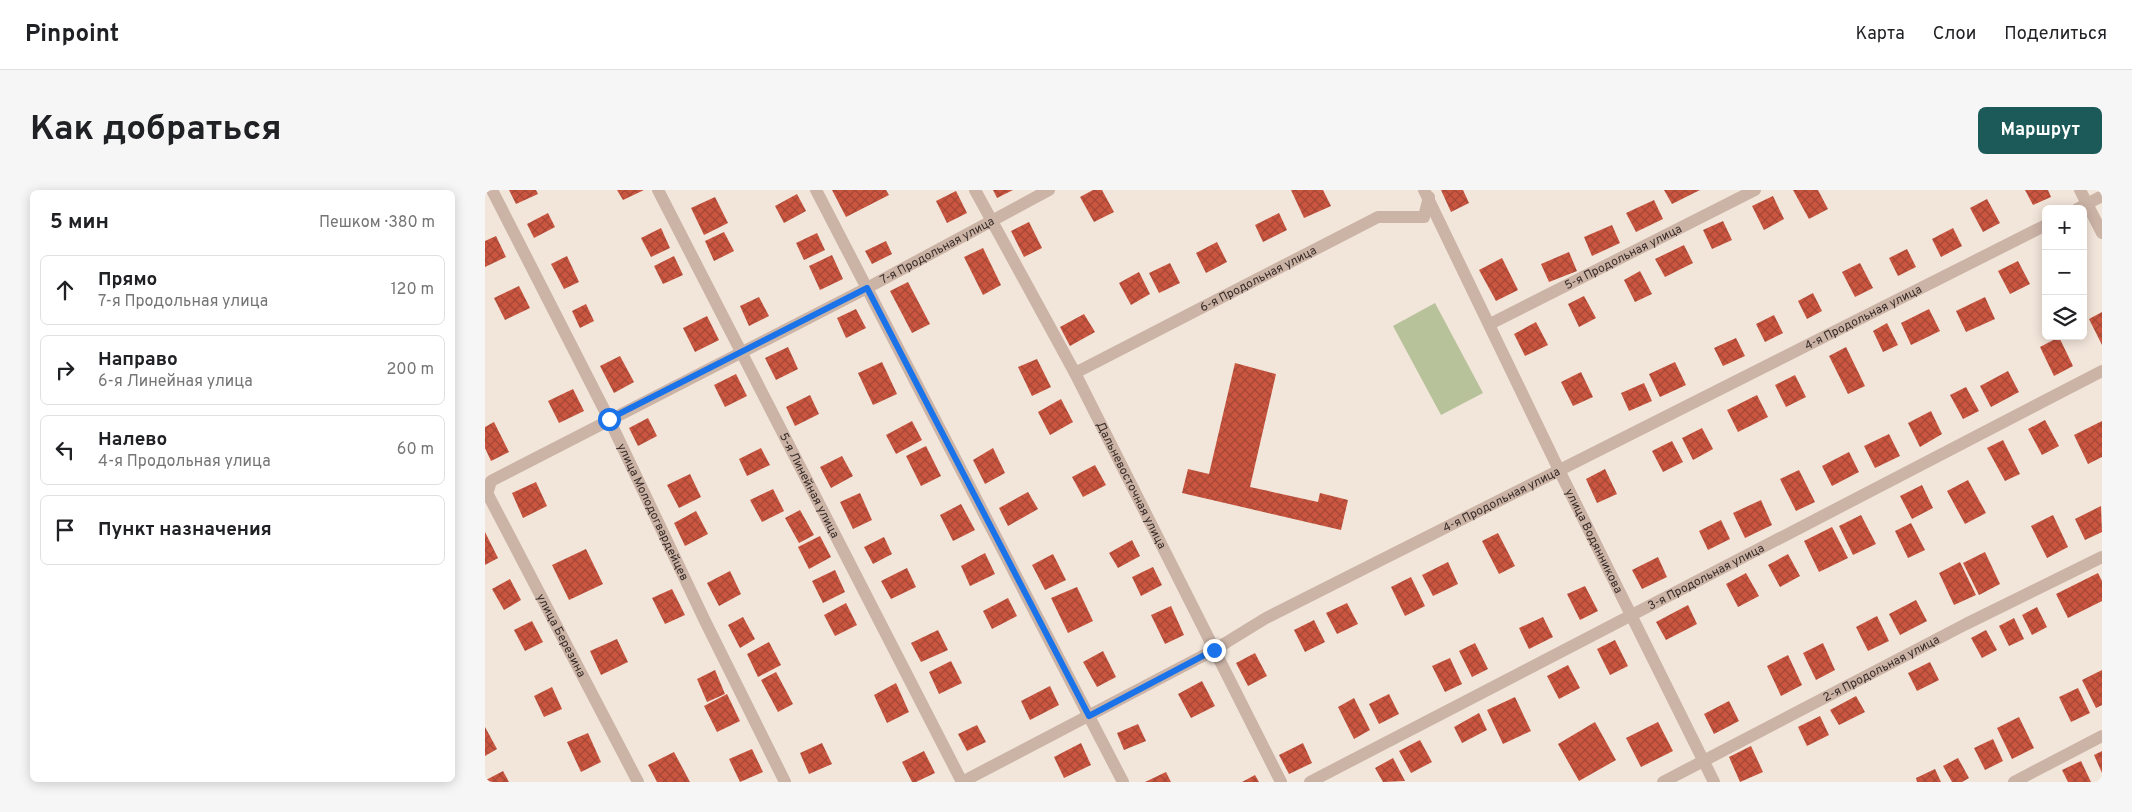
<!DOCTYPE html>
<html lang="ru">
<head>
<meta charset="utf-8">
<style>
  :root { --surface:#fff; --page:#f6f6f6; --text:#202124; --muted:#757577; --line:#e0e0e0; --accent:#1b5a58 }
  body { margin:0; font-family:Overpass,sans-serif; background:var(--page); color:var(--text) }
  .controls { position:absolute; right:15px; top:15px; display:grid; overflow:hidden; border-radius:8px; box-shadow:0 2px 12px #0003 }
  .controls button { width:45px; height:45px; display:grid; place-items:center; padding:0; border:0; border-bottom:1px solid var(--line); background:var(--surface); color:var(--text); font:25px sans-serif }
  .stop { position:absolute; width:15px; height:15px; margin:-11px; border:4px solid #1a73e8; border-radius:50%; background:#fff }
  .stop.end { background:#1a73e8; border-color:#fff; box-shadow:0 1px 5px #0008 }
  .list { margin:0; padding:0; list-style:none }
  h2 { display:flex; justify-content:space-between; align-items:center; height:65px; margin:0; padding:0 20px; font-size:21px }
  h2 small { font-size:16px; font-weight:400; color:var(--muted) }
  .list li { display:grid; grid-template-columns:32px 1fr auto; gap:15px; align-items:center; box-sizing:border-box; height:70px; margin:0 10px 10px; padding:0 10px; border:1px solid var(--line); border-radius:8px }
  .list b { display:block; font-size:19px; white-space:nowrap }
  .list p { margin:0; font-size:16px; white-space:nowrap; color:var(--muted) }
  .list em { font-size:16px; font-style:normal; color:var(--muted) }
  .icon { flex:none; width:28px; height:28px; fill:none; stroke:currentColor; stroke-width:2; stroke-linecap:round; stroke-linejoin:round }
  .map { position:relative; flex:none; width:1617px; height:592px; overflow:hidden; border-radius:8px }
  header { display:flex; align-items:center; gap:30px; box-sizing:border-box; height:70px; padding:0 25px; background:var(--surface); border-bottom:1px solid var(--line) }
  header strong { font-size:24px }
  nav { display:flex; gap:28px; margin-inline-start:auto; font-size:18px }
  .intro { display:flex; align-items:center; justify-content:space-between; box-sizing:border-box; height:120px; padding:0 30px }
  h1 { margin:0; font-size:35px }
  .button { padding:12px 22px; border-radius:8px; background:var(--accent); color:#fff; font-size:18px; font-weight:700 }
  main { display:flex; gap:30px; padding:0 30px }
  aside { flex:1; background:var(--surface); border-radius:8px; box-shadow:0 2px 12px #0003 }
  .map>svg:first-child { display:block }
  .pitch { fill:#b8c29a }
  .building { fill:url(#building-cross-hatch) }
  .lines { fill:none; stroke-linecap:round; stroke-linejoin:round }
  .minor { stroke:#cbb3a6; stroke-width:12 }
  .route { stroke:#1a73e8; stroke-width:6 }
  .labels { text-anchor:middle; stroke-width:5; stroke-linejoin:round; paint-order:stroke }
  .street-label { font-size:12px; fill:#372b27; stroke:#faefe7 }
</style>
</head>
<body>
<header>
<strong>Pinpoint</strong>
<nav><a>Карта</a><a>Слои</a><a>Поделиться</a></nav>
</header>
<div class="intro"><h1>Как добраться</h1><a class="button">Маршрут</a></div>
<main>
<aside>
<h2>5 мин<small>Пешком · 380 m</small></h2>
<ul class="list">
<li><svg class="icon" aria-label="ahead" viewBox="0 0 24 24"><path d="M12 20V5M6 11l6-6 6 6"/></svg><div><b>Прямо</b><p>7-я Продольная улица</p></div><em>120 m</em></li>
<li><svg class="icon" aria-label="right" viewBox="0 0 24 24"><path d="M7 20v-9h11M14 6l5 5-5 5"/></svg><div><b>Направо</b><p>6-я Линейная улица</p></div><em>200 m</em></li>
<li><svg class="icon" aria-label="left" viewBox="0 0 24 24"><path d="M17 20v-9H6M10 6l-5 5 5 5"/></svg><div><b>Налево</b><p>4-я Продольная улица</p></div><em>60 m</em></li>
<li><svg class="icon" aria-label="arrive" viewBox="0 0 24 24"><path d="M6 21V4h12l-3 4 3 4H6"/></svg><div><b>Пункт назначения</b></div></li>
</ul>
</aside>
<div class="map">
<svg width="1617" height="592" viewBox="0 0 1617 592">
  <defs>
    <pattern id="building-cross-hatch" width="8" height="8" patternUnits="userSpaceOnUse" patternTransform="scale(1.25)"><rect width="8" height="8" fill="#ca5640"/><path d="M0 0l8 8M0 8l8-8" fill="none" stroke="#a54736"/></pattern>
  </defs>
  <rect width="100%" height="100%" fill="#f2e5da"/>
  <!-- pitch -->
  <path class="pitch" d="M950,113L998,203L956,225L908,136Z"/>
  <!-- building -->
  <g class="building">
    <path d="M24,0H51L53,4L31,14Z"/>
    <path d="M132,0H159L138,10Z"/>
    <path d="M347,0H401L404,5L361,27Z"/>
    <path d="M508,0H528L512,8Z"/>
    <path d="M608,0H617L629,22L609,32L595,7Z"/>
    <path d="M806,0H838L846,16L819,28Z"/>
    <path d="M956,0H978L984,13L966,22Z"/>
    <path d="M1179,0H1215L1187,14Z"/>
    <path d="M1308,0H1333L1343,19L1324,29Z"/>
    <path d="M1540,0H1563L1566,7L1548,15Z"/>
    <path d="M471,1L482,23L462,33L451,11Z"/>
    <path d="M312,4L321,21L299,33L290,16Z"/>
    <path d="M1288,6L1299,29L1279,40L1267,16Z"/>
    <path d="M230,7L243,33L219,45L206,18Z"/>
    <path d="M1502,9L1515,33L1498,42L1485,18Z"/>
    <path d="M1169,10L1178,29L1151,42L1141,23Z"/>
    <path d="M63,23L70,37L49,48L42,34Z"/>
    <path d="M794,23L802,40L778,52L770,35Z"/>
    <path d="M1238,31L1247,50L1227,59L1218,40Z"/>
    <path d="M544,32L557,58L539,67L526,41Z"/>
    <path d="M1127,35L1135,53L1107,66L1099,47Z"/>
    <path d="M176,38L185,58L166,67L156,48Z"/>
    <path d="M1468,38L1477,56L1456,67L1447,49Z"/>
    <path d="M239,42L249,61L229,71L220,51Z"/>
    <path d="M332,43L340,60L319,70L311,53Z"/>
    <path d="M11,46L21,67L0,77V51Z"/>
    <path d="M401,51L407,64L387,74L380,61Z"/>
    <path d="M732,52L742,72L721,83L711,63Z"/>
    <path d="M1199,55L1208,73L1180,87L1170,69Z"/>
    <path d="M498,58L516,95L498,105L479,67Z"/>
    <path d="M1422,59L1431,77L1413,86L1404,68Z"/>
    <path d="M1084,62L1092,81L1064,92L1056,74Z"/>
    <path d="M347,65L358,89L335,100L324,76Z"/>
    <path d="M82,66L94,92L79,99L66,74Z"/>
    <path d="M189,66L198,85L178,94L169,76Z"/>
    <path d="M1017,68L1033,100L1011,111L994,80Z"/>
    <path d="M1533,71L1545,94L1525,104L1513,81Z"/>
    <path d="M685,73L695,93L674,103L664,83Z"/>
    <path d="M1375,73L1388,98L1370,107L1357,82Z"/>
    <path d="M1155,81L1167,104L1150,112L1139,90Z"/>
    <path d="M654,82L665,104L646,115L634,93Z"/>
    <path d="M423,92L445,134L427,143L405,101Z"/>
    <path d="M34,96L45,118L20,130L9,108Z"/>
    <path d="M1328,103L1337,121L1322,129L1313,111Z"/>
    <path d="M1099,106L1111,128L1094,137L1083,114Z"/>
    <path d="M274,107L284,126L264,136L255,116Z"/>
    <path d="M1500,107L1510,129L1481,142L1471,121Z"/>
    <path d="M101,114L109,131L95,138L87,121Z"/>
    <path d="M371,119L381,138L361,148L352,128Z"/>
    <path d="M1444,119L1455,141L1426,155L1416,133Z"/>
    <path d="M1617,122V155L1604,129Z"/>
    <path d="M599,124L610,142L585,156L575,137Z"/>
    <path d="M1289,125L1298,143L1280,152L1271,134Z"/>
    <path d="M222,126L234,150L210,162L198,138Z"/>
    <path d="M1051,132L1063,155L1040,166L1029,144Z"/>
    <path d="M1402,133L1413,155L1398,162L1388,141Z"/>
    <path d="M1574,147L1588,176L1569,186L1555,157Z"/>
    <path d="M1251,148L1260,166L1238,176L1229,158Z"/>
    <path d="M303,157L313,179L291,190L280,168Z"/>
    <path d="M1361,157L1380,196L1363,204L1344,166Z"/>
    <path d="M135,166L149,192L129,203L115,176Z"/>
    <path d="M552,169L566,197L547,206L533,177Z"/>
    <path d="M397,172L412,204L388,215L373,183Z"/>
    <path d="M1190,172L1201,195L1175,207L1164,184Z"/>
    <path d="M750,173L791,184L765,297L833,312L835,303L863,310L856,340L697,303L703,279L724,284Z"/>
    <path d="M1523,181L1534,202L1506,217L1495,196Z"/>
    <path d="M1096,182L1108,207L1088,216L1076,192Z"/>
    <path d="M251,184L262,206L240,217L229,195Z"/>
    <path d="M1310,185L1321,207L1301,217L1290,195Z"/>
    <path d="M1159,193L1167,211L1144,221L1136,203Z"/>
    <path d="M1481,197L1494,221L1478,229L1465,205Z"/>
    <path d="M88,199L99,221L74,233L63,211Z"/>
    <path d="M325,205L334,224L310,236L301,217Z"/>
    <path d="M1272,205L1283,227L1253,242L1242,220Z"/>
    <path d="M576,209L588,232L565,245L553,222Z"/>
    <path d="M1446,221L1457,244L1435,257L1423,233Z"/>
    <path d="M163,228L172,246L153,256L144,238Z"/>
    <path d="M1560,230L1574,256L1557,265L1543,239Z"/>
    <path d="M427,231L437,250L411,264L401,245Z"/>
    <path d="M1617,231V267L1603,274L1589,245Z"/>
    <path d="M9,232L24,262L6,271L0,258V237Z"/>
    <path d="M1217,238L1228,259L1208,270L1197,248Z"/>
    <path d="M1404,244L1415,266L1390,278L1379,256Z"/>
    <path d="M1518,250L1535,284L1520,291L1502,258Z"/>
    <path d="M1187,251L1198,272L1178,282L1167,261Z"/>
    <path d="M441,256L456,286L436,296L421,266Z"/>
    <path d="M276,258L285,275L262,286L254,269Z"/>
    <path d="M508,258L520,283L500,294L488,270Z"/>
    <path d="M1364,262L1374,282L1347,296L1337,276Z"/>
    <path d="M357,266L368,286L346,298L335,277Z"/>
    <path d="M610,275L621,295L598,307L587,287Z"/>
    <path d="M1120,279L1132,304L1112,313L1101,289Z"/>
    <path d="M1314,280L1330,312L1311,321L1295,289Z"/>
    <path d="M205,284L216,307L194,318L182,295Z"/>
    <path d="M1483,290L1501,323L1480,334L1462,301Z"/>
    <path d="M51,292L62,316L38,328L27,303Z"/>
    <path d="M1437,295L1448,318L1427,329L1415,306Z"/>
    <path d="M288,299L299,321L277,332L265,310Z"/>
    <path d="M543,302L553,319L523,336L514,318Z"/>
    <path d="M375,303L387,330L368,339L355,312Z"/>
    <path d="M1276,310L1287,335L1260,348L1248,323Z"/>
    <path d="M476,314L490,340L468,351L455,325Z"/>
    <path d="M1616,316L1617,342L1600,350L1590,329Z"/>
    <path d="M315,320L329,345L314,353L300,328Z"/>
    <path d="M211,321L223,344L200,356L189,333Z"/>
    <path d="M1376,325L1391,354L1368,365L1354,336Z"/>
    <path d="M1568,325L1583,357L1562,368L1546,336Z"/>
    <path d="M1236,330L1245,349L1223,360L1214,341Z"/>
    <path d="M1426,333L1440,360L1423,368L1410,341Z"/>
    <path d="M1347,337L1363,368L1334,382L1319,351Z"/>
    <path d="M0,342L13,368L0,375Z"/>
    <path d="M1013,343L1030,376L1014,384L997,351Z"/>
    <path d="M335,346L346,367L324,379L313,357Z"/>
    <path d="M399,347L407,364L388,374L379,357Z"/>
    <path d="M647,350L655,366L633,378L624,363Z"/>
    <path d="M101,359L118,394L84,410L67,375Z"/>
    <path d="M1500,362L1515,394L1494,405L1478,373Z"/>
    <path d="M500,363L510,384L485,396L476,376Z"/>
    <path d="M568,364L581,390L560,400L547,375Z"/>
    <path d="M1303,364L1315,386L1295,397L1283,375Z"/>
    <path d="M1173,367L1182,387L1157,399L1147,380Z"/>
    <path d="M963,372L973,394L948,406L937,385Z"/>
    <path d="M1475,372L1491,405L1469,415L1454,383Z"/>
    <path d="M668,377L677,395L656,406L647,387Z"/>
    <path d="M422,378L431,397L406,409L396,391Z"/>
    <path d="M350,380L360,402L338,413L327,391Z"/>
    <path d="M245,381L256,404L234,416L222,393Z"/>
    <path d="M1261,383L1274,406L1253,417L1241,394Z"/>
    <path d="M1613,383L1617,391V411L1583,428L1571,404Z"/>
    <path d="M926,387L940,416L920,426L906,397Z"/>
    <path d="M25,389L36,410L19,420L7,399Z"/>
    <path d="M1100,396L1113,421L1095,430L1082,404Z"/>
    <path d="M592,397L608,431L583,443L566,408Z"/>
    <path d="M187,399L200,425L180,434L167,408Z"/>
    <path d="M523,408L532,426L507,439L498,421Z"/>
    <path d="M1431,410L1442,431L1415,445L1404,424Z"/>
    <path d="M361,413L372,435L350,446L339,425Z"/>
    <path d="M862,413L873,434L852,444L841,423Z"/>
    <path d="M1203,415L1212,434L1181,450L1171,432Z"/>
    <path d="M686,416L699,445L680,454L666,425Z"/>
    <path d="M1552,417L1562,437L1547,445L1537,425Z"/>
    <path d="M1392,426L1404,451L1383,461L1371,437Z"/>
    <path d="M258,427L270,449L255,458L243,435Z"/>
    <path d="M1058,427L1068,447L1044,459L1034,438Z"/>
    <path d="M1529,428L1539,449L1524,456L1514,436Z"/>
    <path d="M829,430L840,452L820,462L809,440Z"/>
    <path d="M47,431L58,452L40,461L29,440Z"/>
    <path d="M453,440L463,460L436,472L426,453Z"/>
    <path d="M1501,440L1512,460L1497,468L1486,448Z"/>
    <path d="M132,449L143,472L116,485L105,461Z"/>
    <path d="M1130,450L1143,476L1125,485L1112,459Z"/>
    <path d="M284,452L296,475L273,487L262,464Z"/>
    <path d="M990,453L1003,479L987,487L974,461Z"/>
    <path d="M1338,453L1350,480L1331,490L1318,463Z"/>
    <path d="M618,461L631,487L612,497L598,472Z"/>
    <path d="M770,463L782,486L763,496L751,473Z"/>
    <path d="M1303,465L1317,495L1296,506L1282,476Z"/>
    <path d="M965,468L977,494L960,502L947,476Z"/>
    <path d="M466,471L477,493L454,504L444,482Z"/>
    <path d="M1445,472L1454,490L1432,501L1423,483Z"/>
    <path d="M1083,475L1095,498L1074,509L1062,486Z"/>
    <path d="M230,480L240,504L222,512L212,489Z"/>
    <path d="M1617,480V515L1611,518L1597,490Z"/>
    <path d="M291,482L308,514L293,522L276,490Z"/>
    <path d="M717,491L730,516L706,528L693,504Z"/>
    <path d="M411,493L424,522L402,533L389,505Z"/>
    <path d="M565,496L574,515L545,530L536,511Z"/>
    <path d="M67,497L77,519L59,527L49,506Z"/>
    <path d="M1593,498L1605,523L1586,532L1574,507Z"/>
    <path d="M242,504L255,531L232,542L219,516Z"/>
    <path d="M904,504L914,524L894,534L884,514Z"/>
    <path d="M1371,506L1380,522L1354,535L1345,520Z"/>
    <path d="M1030,507L1046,541L1018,554L1002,520Z"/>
    <path d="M869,508L885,540L869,549L853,517Z"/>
    <path d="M1244,511L1254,531L1229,544L1219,524Z"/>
    <path d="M994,523L1002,540L977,553L969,537Z"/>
    <path d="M1335,526L1344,545L1322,556L1313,537Z"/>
    <path d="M1534,527L1549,558L1527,569L1512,538Z"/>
    <path d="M1110,532L1131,570L1094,591L1073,554Z"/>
    <path d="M1173,532L1188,561L1156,577L1141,548Z"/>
    <path d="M653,534L661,551L639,560L632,543Z"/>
    <path d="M492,535L501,552L482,561L473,544Z"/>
    <path d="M0,537L12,559L0,566Z"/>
    <path d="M103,543L116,572L96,582L82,552Z"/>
    <path d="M1508,549L1518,571L1500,580L1489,558Z"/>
    <path d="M935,550L947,572L926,583L914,561Z"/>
    <path d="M337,553L347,574L324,584L315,563Z"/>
    <path d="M596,553L606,575L579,588L569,567Z"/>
    <path d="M818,553L827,573L804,584L794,565Z"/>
    <path d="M1266,556L1278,582L1255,592L1244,567Z"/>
    <path d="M267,559L278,582L255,592L244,569Z"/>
    <path d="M439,561L450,583L431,592H427L417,572Z"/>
    <path d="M1617,561V583L1609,565Z"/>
    <path d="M189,562L205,592H172L163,575Z"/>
    <path d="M908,568L920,591L898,592L890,578Z"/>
    <path d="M1473,568L1484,588L1477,592H1467L1458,576Z"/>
    <path d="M1596,571L1606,592H1583L1577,580Z"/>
    <path d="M1450,579L1456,592H1432L1431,588Z"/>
    <path d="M18,581L24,592H2L1,590Z"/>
    <path d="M681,582L686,592H660Z"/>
    <path d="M770,585L774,592H757Z"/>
  </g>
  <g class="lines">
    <!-- minor -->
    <g class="minor">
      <path id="s1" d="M7,0L124,229L220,431L300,592"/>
      <path id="s2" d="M173,0L477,592"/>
      <path d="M331,0L638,592"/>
      <path id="s3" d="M490,0L590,183L796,592"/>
      <path id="s4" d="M939,0L1074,280L1229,592"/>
      <path d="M1595,0L1617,43"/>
      <path d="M1592,19L1617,6"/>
      <path id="s5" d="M1005,134L1270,0"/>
      <path id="s6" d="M590,183L893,27H939L944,7"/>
      <path id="s7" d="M0,299L153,592"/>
      <path id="s8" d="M0,305L2,304L6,291L382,98L564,0"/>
      <path id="s9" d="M477,592L729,460L781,428L1561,35"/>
      <path id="s10" d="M825,592L1617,181"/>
      <path id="s11" d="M1178,592L1481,434L1617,367"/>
      <path d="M1529,592L1617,546"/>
    </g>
  </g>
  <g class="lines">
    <!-- route -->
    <path class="route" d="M124,229L382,98L604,526L729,460"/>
  </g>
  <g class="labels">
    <!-- street labels -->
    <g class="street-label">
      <text dy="4" stroke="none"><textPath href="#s8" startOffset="518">7-я Продольная улица</textPath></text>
      <text dy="4" stroke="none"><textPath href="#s5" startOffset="149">5-я Продольная улица</textPath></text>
      <text dy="4" stroke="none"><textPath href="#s6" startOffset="206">6-я Продольная улица</textPath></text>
      <text dy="4" stroke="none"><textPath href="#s9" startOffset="1014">4-я Продольная улица</textPath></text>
      <text dy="4" stroke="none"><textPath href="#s3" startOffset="334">Дальневосточная улица</textPath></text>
      <text dy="4" stroke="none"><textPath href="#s2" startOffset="332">5-я Линейная улица</textPath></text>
      <text dy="4" stroke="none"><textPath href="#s9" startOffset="609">4-я Продольная улица</textPath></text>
      <text dy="4" stroke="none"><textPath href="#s1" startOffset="360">улица Молодогвардейцев</textPath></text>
      <text dy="4" stroke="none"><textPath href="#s4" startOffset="390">улица Водянникова</textPath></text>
      <text dy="4" stroke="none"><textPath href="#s10" startOffset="446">3-я Продольная улица</textPath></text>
      <text dy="4" stroke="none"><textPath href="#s7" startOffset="165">улица Березина</textPath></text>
      <text dy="4" stroke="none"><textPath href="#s11" startOffset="246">2-я Продольная улица</textPath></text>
    </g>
  </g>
</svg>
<div class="controls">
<button>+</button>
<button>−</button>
<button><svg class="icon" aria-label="layers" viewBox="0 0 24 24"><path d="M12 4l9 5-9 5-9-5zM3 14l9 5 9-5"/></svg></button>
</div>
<div class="stop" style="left:124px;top:229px"></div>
<div class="stop end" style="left:729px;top:460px"></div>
</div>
</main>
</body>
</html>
